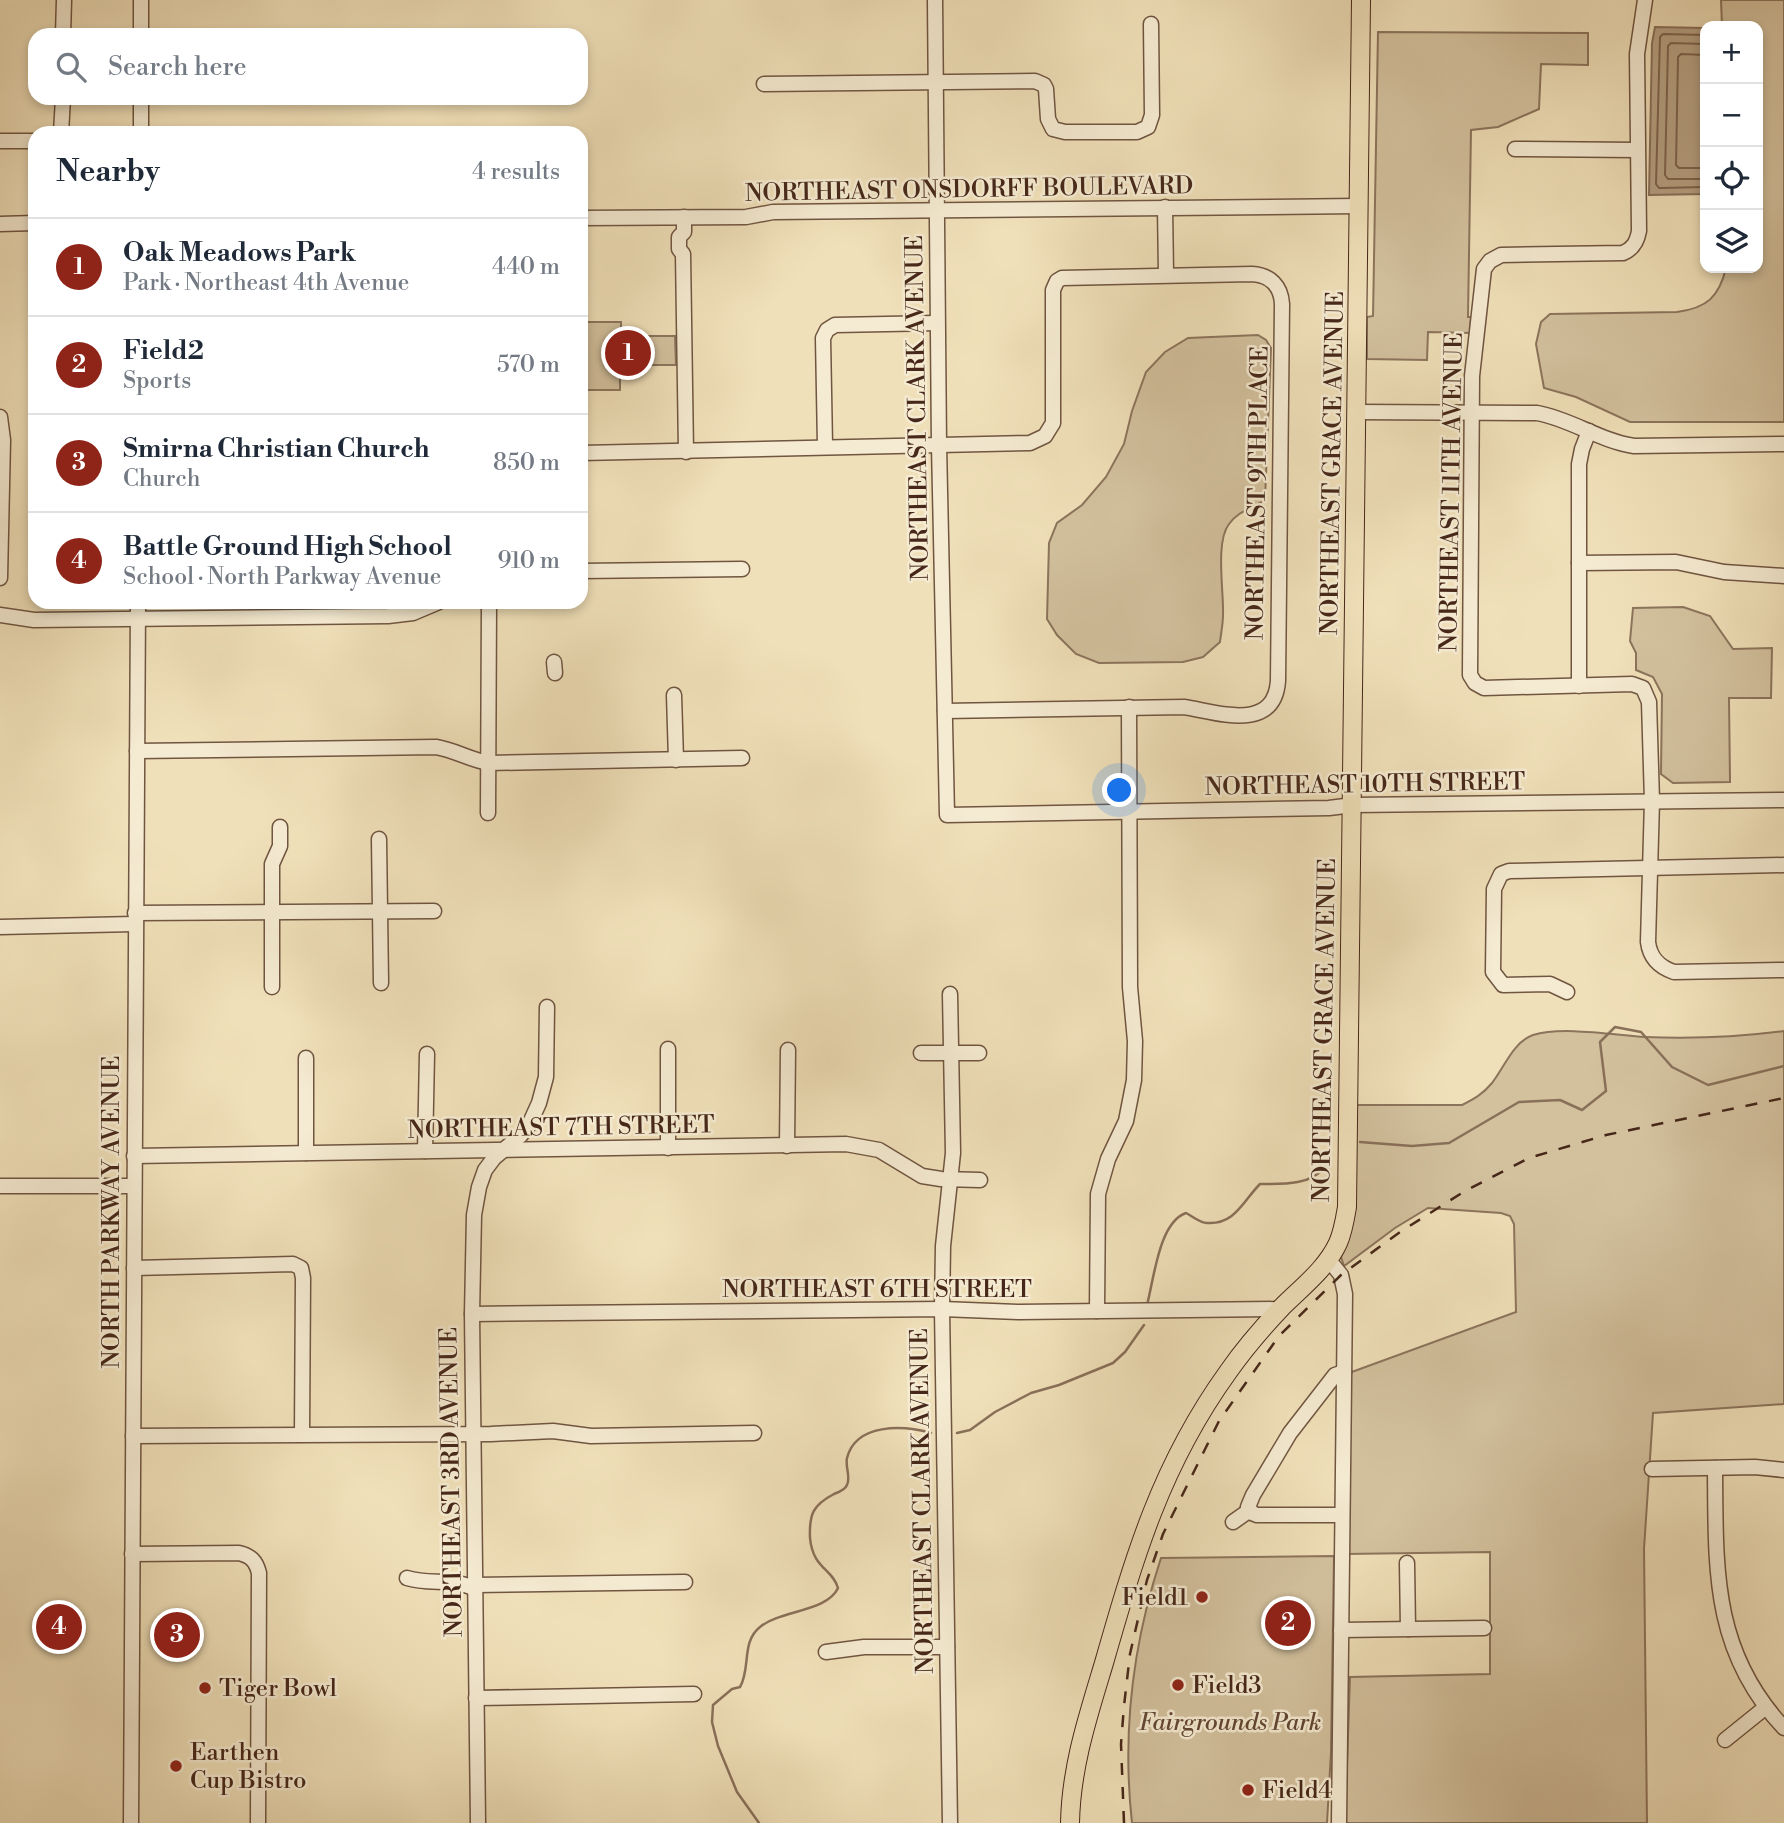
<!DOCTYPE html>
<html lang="en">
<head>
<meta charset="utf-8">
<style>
  :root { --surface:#fff; --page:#f2f2f3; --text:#1f2937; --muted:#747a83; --line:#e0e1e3; --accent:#8f2418 }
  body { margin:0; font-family:"Libre Bodoni",serif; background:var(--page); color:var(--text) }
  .controls { position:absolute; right:21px; top:21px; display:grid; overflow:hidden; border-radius:14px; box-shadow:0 4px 10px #0003 }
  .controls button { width:63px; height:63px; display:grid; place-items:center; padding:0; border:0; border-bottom:2px solid var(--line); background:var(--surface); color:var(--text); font:35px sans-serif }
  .you { position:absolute; left:1120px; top:791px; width:24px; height:24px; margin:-18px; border:5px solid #fff; border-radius:50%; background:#1a73e8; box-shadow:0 0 0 10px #1a73e833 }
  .badge { display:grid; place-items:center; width:46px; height:46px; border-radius:50%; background:var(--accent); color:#fff; font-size:23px; font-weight:700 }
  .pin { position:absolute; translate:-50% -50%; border:4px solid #fff; box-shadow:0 2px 7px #0006 }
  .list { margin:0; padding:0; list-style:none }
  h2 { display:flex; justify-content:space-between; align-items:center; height:91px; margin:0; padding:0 28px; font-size:30px }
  h2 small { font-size:23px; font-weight:400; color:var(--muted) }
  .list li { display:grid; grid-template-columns:46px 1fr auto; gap:21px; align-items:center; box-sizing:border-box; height:98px; padding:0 28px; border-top:2px solid var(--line) }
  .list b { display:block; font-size:26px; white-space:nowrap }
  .list p { margin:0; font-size:23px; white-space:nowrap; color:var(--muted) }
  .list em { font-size:23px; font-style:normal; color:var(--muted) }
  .icon { flex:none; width:38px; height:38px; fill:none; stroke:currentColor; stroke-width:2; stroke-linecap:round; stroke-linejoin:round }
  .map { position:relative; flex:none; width:1784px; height:1823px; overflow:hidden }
  .search { position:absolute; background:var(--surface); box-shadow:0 4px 10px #0003; left:28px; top:28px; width:560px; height:77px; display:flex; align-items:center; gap:18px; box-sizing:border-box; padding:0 24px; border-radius:21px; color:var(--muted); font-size:26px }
  .panel { position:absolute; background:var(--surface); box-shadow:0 4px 10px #0003; left:28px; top:126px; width:560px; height:483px; border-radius:21px }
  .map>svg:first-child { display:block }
  .green { fill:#d3c19e; stroke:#8c745c; stroke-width:2 }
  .water { fill:#b6a183; stroke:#897059; stroke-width:2 }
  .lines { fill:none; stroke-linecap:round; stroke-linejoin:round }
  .shore { stroke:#7e644e; stroke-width:2 }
  .stream { stroke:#897059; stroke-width:2.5 }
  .minor-casing { stroke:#705541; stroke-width:17 }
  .major-casing { stroke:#462719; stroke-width:20 }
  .minor { stroke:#f5ebd2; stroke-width:14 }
  .major { stroke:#f0e0b9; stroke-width:18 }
  .rail { stroke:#462719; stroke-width:2.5; stroke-dasharray:12 12; stroke-linecap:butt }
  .poi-dot { fill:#8f2418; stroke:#f5ebd2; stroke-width:2.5 }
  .labels { text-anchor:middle; stroke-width:5; stroke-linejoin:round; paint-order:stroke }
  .street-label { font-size:24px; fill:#462719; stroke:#f5ebd2 }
  .poi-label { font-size:24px; fill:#462719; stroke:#f5ebd2; text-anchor:start }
  .park-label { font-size:24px; font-style:italic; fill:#624634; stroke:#f5ebd2 }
</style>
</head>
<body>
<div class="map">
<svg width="1784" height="1823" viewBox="0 0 1784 1823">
  <rect width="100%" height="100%" fill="#f0e0b9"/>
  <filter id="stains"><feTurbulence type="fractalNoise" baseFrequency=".00286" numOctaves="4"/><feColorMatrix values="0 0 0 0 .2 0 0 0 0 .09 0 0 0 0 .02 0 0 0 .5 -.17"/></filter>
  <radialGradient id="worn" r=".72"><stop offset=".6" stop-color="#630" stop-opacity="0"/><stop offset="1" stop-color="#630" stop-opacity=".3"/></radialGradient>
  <!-- green -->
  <g class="green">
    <path d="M1721,0H1784V422H1630L1576,397L1544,388L1536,344L1541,322L1550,314L1677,312C1707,308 1719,297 1726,268H1758V26H1722Z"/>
    <path d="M1378,32L1588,33V65L1541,64L1539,109L1498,127L1471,130L1468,317H1471L1470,333L1428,332L1427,360L1367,359V317L1373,316Z"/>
    <path d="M581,322H621V336H675L676,365H620V390H581Z"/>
    <path d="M1258,335L1266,340L1271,348L1265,500C1253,508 1238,511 1229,524C1215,542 1224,592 1223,615C1223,624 1221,633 1220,642L1203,657L1183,662L1099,663L1076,654L1057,635L1047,619L1049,543L1057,523L1082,505L1106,477L1124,444L1132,411L1146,372L1165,352L1188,338Z"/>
    <path d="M1683,607L1710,616L1733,649L1772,648L1771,698H1729L1730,782L1673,783L1661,774L1662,694L1653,677L1636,670V653L1630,641L1633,608Z"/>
    <path d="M1784,1031V1404L1653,1413L1644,1549L1647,1823H1345L1350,1677L1490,1674V1552L1346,1554L1349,1373L1516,1312L1514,1224L1510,1216L1501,1213L1428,1208L1395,1228L1344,1266L1341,1257L1346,1244L1356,1105H1462C1474,1099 1483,1094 1492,1083C1504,1068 1513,1042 1533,1035C1562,1026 1614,1035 1645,1037C1692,1039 1738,1037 1784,1031Z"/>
    <path d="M1334,1556L1331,1752L1327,1823H1132C1122,1733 1133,1643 1161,1558Z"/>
  </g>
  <!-- water -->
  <path class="water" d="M1655,27L1705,28V194L1649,195L1652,43Z"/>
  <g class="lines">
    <!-- shore -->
    <g class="shore">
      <path d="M1705,35L1663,34L1660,37L1656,184L1659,188L1705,187"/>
      <path d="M1705,44L1671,43L1668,46L1665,175L1668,179H1705"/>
      <path d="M1705,55L1681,54L1678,57L1676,165L1679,168H1705"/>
    </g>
    <!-- stream -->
    <g class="stream">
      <path d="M1360,1142L1412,1146L1449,1143L1519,1102L1560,1100L1582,1110L1606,1091L1600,1042L1615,1027L1641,1032L1672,1067L1708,1085L1784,1066"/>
      <path d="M1147,1305C1154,1279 1159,1222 1186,1213C1192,1216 1200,1223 1207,1223C1235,1225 1243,1201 1260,1184C1281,1184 1310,1186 1325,1167"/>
      <path d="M957,1433L970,1430L995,1412L1031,1393L1059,1385L1113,1363L1125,1352L1144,1325"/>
      <path d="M759,1823L737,1792L718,1746L712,1722L713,1705L732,1689L740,1687C751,1668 741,1642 760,1627C780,1610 827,1612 838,1588C832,1568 813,1569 810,1538C809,1514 813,1505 834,1494C839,1492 845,1490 847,1485C851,1477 845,1467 847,1458C856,1423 903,1425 931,1433"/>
    </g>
    <!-- minor casing -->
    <g class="minor-casing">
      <g id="minor">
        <path d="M935,0L939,445L947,815L1329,808L1353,805L1784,800"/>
        <path d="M1645,0L1637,54L1639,231C1637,242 1633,249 1623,253L1501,255L1490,261L1484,269L1472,376L1470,675L1475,683L1484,688L1632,684L1643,688L1649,702L1652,801L1648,942C1650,958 1659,967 1674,972L1784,970"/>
        <path d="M63,35L64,0"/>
        <path d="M141,35V0"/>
        <path d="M764,84L1035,81L1044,85L1046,89L1048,119L1053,129L1065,132H1137L1148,127L1152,115L1151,24"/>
        <path d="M61,133L63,98"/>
        <path d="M141,133V98"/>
        <path d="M0,141H35"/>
        <path d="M1515,149L1637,150"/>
        <path d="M1165,207L1166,274"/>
        <path d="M684,217V232L679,237V249L683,254L686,452"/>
        <path d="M581,218L746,217L773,212L1359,206"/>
        <path d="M0,224L35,223"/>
        <path d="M1357,412L1537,413C1571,419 1600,441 1634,446L1784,444"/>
        <path d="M0,417L3,440L0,578"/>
        <path d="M825,446L823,338L827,330L835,325L937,323"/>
        <path d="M581,453L1030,443L1045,436L1053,423V290L1057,281L1062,278L1252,274C1270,275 1281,286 1282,304L1278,681C1274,733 1217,712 1184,707L945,711"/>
        <path d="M1579,563L1676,562L1724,572L1784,576"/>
        <path d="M581,571L742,569"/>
        <path d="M0,615L34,620L388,616L413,613L439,602"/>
        <path d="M554,662L555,673"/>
        <path d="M1579,686V464L1582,449L1589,431"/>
        <path d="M674,695L676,760"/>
        <path d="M137,751L436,747C455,750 470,760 489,763L742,758"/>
        <path d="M488,813L489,602"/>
        <path d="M379,839L381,983"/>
        <path d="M135,913L434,911"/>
        <path d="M0,927L134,924"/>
        <path d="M272,987V864L280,846V827"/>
        <path d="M1567,992L1550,984L1503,985L1493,972L1494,889L1501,874L1509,871L1784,865"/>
        <path d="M950,994L953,1153L943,1246L942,1309L950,1823"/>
        <path d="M668,1049V1148"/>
        <path d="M921,1053H979"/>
        <path d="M306,1058V1153"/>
        <path d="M787,1146L788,1050"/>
        <path d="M425,1151L427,1054"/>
        <path d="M134,1156L846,1144L879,1150L922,1176L941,1179L980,1180"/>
        <path d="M0,1186H134"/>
        <path d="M1328,1259L1341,1275L1345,1294L1339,1823"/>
        <path d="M134,1268L293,1264L301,1268L303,1278L302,1433"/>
        <path d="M1097,1311L1098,1194L1108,1159L1126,1121L1134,1080L1135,1041L1130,987L1129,707"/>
        <path d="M472,1314L942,1309L1019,1312L1281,1309"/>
        <path d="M133,1436L491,1434L553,1431L591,1436L754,1433"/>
        <path d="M1715,1468C1716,1567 1711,1650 1784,1728"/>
        <path d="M1652,1469L1755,1467L1784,1470"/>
        <path d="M1342,1515H1257L1252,1513L1248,1507L1253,1495L1290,1433L1335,1375L1344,1372"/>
        <path d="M1233,1522L1250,1510"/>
        <path d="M132,1554L239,1553C251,1556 256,1561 259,1573L258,1823"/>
        <path d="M1407,1563L1408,1629"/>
        <path d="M407,1578C429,1585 455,1578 475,1589"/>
        <path d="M475,1585L685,1582"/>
        <path d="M1341,1630L1484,1628"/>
        <path d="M826,1652L864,1647H947"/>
        <path d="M476,1698L694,1694"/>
        <path d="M1725,1740L1766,1707"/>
        <path d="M131,1823L138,602"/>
        <path d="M478,1823L472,1314L474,1215L479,1187L485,1170L494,1158L520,1136L529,1125L539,1103L546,1077L547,1007"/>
      </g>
    </g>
    <!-- major casing -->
    <g class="major-casing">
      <path id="major" d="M1070,1823C1071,1767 1088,1716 1104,1663C1135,1555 1161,1465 1228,1372C1244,1349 1263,1327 1282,1307C1302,1287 1326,1269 1338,1243C1343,1232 1345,1219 1347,1207L1361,0"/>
    </g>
    <!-- minor -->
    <use href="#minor" class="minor"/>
    <!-- major -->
    <use href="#major" class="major"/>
    <!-- rail -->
    <path class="rail" d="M1124,1823L1121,1744L1124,1706L1130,1654L1147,1580L1163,1534L1219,1421L1279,1336L1341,1275L1400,1232L1465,1191L1529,1158L1606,1135L1784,1098"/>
  </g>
  <!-- markers -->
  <g class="poi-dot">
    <circle cx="1202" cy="1597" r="7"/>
    <circle cx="1178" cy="1685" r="7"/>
    <circle cx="205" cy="1688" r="7"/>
    <circle cx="176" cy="1766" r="7"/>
    <circle cx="1248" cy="1790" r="7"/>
  </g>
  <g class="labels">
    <!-- street labels -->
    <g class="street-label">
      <text transform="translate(969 189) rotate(-1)" y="8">NORTHEAST ONSDORFF BOULEVARD</text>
      <text transform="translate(917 408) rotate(-91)" y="8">NORTHEAST CLARK AVENUE</text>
      <text transform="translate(1332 463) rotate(-89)" y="8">NORTHEAST GRACE AVENUE</text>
      <text transform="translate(1451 492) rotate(-89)" y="8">NORTHEAST 11TH AVENUE</text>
      <text transform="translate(1257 493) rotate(-89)" y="8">NORTHEAST 9TH PLACE</text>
      <text transform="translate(1365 784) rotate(-1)" y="8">NORTHEAST 10TH STREET</text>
      <text transform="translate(1324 1030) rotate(-89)" y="8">NORTHEAST GRACE AVENUE</text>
      <text transform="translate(561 1127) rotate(-1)" y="8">NORTHEAST 7TH STREET</text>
      <text transform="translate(111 1212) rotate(-90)" y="8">NORTH PARKWAY AVENUE</text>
      <text x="877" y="1297">NORTHEAST 6TH STREET</text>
      <text transform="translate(451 1482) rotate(-91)" y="8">NORTHEAST 3RD AVENUE</text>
      <text transform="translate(922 1501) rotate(-91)" y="8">NORTHEAST CLARK AVENUE</text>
    </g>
    <!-- poi labels -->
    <g class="poi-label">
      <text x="1188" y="1605" text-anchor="end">Field1</text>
      <text x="1192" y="1693">Field3</text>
      <text x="219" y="1696">Tiger Bowl</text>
      <text x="190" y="1760">Earthen<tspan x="190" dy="28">Cup Bistro</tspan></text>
      <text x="1262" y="1798">Field4</text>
    </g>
    <!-- park labels -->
    <g class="park-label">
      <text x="1230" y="1730">Fairgrounds Park</text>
    </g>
  </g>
  <rect width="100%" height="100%" filter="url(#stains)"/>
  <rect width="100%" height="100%" fill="url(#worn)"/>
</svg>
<div class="controls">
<button>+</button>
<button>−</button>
<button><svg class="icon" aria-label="locate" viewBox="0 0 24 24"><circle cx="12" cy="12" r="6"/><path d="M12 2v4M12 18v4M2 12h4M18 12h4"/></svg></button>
<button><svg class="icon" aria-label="layers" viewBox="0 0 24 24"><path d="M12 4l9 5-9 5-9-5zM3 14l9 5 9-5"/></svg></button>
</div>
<div class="you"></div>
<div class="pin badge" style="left:628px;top:353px">1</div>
<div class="pin badge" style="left:1288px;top:1623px">2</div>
<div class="pin badge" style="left:177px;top:1635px">3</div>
<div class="pin badge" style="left:59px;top:1627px">4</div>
<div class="search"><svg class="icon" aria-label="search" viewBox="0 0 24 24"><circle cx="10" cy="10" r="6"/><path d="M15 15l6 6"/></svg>Search here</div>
<section class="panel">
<h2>Nearby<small>4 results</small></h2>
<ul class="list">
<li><span class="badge">1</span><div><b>Oak Meadows Park</b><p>Park · Northeast 4th Avenue</p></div><em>440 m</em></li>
<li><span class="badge">2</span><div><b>Field2</b><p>Sports</p></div><em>570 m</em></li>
<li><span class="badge">3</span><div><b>Smirna Christian Church</b><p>Church</p></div><em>850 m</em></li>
<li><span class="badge">4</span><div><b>Battle Ground High School</b><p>School · North Parkway Avenue</p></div><em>910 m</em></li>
</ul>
</section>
</div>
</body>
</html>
